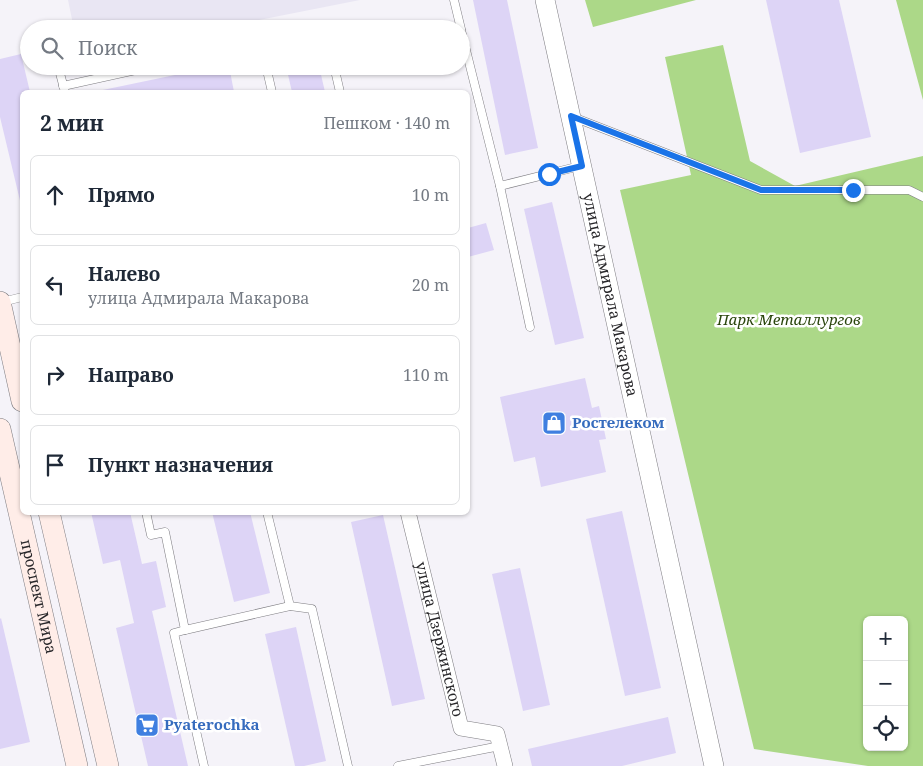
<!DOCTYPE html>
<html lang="ru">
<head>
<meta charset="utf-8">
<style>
  :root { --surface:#fff; --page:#f6f6f7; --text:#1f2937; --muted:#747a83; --line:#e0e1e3 }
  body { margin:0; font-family:"Noto Serif",serif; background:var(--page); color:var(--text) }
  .controls { position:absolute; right:15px; bottom:15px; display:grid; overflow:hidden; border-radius:8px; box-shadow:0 1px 4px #0004 }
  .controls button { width:45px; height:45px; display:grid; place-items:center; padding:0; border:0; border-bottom:1px solid var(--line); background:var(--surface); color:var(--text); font:25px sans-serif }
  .stop { position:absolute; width:15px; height:15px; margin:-11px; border:4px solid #1a73e8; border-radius:50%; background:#fff }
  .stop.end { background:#1a73e8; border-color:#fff; box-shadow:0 1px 5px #0008 }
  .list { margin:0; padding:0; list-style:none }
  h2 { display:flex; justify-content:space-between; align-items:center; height:65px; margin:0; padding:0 20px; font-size:21px }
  h2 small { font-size:16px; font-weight:400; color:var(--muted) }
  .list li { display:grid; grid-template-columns:32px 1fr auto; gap:15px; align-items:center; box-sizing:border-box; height:80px; margin:0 10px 10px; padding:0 10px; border:1px solid var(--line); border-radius:8px }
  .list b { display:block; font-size:19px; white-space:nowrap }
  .list p { margin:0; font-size:16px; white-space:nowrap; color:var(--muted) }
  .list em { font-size:16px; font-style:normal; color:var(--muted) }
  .icon { flex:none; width:28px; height:28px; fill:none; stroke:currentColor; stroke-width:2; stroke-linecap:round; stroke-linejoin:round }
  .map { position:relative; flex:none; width:923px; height:766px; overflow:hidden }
  .search { position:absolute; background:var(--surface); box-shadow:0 1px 4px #0004; left:20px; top:20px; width:450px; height:55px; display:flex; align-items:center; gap:12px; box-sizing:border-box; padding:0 18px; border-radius:28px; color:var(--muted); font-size:19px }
  .panel { position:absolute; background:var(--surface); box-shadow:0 1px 4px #0004; left:20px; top:90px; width:450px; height:425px; border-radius:8px }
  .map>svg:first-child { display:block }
  .built { fill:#e9e6f3 }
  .green { fill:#acd888; fill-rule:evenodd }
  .building { fill:#ddd4f6 }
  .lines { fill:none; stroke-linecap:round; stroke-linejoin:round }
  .service-casing { stroke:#7e7d82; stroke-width:9 }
  .minor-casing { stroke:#7e7d82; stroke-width:16 }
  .tertiary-casing { stroke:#7e7d82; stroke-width:20 }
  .secondary-casing { stroke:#7e7d82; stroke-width:22 }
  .service { stroke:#fff; stroke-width:8 }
  .minor { stroke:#fff; stroke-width:15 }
  .tertiary { stroke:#fff; stroke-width:19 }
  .secondary { stroke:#ffede8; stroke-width:21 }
  .route { stroke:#1a73e8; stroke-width:6 }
  .labels { text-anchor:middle; stroke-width:5; stroke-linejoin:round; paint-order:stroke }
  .street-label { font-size:15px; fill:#28272a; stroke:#fff }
  .park-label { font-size:15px; font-style:italic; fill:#2b460d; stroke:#fff }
  .shop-label { font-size:15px; font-weight:bold; fill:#366cbe; stroke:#fff; text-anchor:start }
</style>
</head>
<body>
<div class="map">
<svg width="923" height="766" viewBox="0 0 923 766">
  <rect width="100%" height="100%" fill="#f5f3f9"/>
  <!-- built -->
  <path class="built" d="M68,0H360L213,29H74Z"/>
  <!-- green -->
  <g class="green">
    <path d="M585,0H696L593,27Z"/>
    <path d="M896,0H923V100Z"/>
    <path d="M723,45L750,161L795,186L923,156V766H868L754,749L620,190L691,175L665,57ZM867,620H904V747H867Z"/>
  </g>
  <!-- building -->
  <g class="building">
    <path d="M473,0H507L538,148L505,155Z"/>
    <path d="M766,0H839L871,137L800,153Z"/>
    <path d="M21,54L30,92H22V209L0,117V59Z"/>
    <path d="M218,66H229L234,92H99L98,91Z"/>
    <path d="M286,66H319L325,92H292Z"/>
    <path d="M552,202L584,338L555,345L524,209Z"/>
    <path d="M486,223L494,250L468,257V228Z"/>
    <path d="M585,378L592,408L599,406L606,439L599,440L606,472L541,487L535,457L514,462L500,397Z"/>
    <path d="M622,511L661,688L625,696L586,519Z"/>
    <path d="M91,512H130L142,564L156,561L166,607L152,611L188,766H148L116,628L134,623L120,560L103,564Z"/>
    <path d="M212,512H250L270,593L234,602Z"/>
    <path d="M383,515L425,699L392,706L351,522Z"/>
    <path d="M520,568L550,705L523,711L492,574Z"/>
    <path d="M1,618L30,742L0,749V619Z"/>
    <path d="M296,627L326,761L304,766H295L265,634Z"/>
    <path d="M668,717L676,753L622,766H532L528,749Z"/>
  </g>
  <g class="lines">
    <!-- service casing -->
    <g class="service-casing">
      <g id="service">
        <path d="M454,0L461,29"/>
        <path d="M461,30L500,186L530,327"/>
        <path d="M58,66L65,92"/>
        <path d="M266,66L272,92"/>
        <path d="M334,66L340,92"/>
        <path d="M63,86L154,66"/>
        <path d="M573,117L761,190H909L923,197"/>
        <path d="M500,186L580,166"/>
        <path d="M2,302L22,297"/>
        <path d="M146,512L151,535L165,532L185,630L174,633L204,766"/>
        <path d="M267,512L290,606L312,609L348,766"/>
        <path d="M185,630L290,606"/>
        <path d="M398,766L500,746"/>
      </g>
    </g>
    <!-- minor casing -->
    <g class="minor-casing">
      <g id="minor">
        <path id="s1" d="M408,512L461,728L497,734L505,766"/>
      </g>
    </g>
    <!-- tertiary casing -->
    <g class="tertiary-casing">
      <g id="tertiary">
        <path id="s2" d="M545,0L714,766"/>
      </g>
    </g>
    <!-- secondary casing -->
    <g class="secondary-casing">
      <g id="secondary">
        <path d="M0,302L22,401"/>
        <path id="s3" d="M0,429L77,766"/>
        <path d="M49,512L108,766"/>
      </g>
    </g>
    <!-- service -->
    <use href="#service" class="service"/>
    <!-- minor -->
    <use href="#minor" class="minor"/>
    <!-- tertiary -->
    <use href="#tertiary" class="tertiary"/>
    <!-- secondary -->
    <use href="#secondary" class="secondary"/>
  </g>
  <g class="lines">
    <!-- route -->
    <path class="route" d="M549,174L582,166L571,116L761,190H853"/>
  </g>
  <!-- icons -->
  <defs>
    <g id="shop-square" transform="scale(1.25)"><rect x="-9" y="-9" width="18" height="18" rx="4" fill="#3f7fe0" stroke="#fff"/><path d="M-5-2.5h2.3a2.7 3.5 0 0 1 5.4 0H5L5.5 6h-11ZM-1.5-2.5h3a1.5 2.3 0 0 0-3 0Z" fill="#fff"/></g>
    <g id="supermarket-square" transform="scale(1.25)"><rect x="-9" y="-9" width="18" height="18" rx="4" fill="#3f7fe0" stroke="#fff"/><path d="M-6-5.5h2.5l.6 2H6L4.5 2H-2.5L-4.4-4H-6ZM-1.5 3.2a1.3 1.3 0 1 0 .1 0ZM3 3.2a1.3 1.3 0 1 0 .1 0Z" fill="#fff"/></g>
  </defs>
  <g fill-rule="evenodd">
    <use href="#shop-square" x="554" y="423"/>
    <use href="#supermarket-square" x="147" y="725"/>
  </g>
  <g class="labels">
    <!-- street labels -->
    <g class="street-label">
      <text dy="5" stroke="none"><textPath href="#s2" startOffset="302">улица Адмирала Макарова</textPath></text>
      <text dy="5" stroke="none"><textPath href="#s3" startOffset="172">проспект Мира</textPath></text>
      <text dy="5" stroke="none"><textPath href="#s1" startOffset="131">улица Дзержинского</textPath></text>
    </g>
    <!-- park labels -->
    <g class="park-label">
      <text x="789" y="325">Парк Металлургов</text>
    </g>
    <!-- shop labels -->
    <g class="shop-label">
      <text x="572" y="428">Ростелеком</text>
      <text x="164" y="730">Pyaterochka</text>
    </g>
  </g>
</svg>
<div class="controls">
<button>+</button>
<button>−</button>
<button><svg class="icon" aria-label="locate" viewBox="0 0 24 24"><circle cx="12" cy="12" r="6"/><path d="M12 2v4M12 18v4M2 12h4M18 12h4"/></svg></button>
</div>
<div class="stop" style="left:549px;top:174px"></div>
<div class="stop end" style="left:853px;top:190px"></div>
<div class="search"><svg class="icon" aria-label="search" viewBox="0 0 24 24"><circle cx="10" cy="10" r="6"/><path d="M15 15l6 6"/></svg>Поиск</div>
<section class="panel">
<h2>2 мин<small>Пешком · 140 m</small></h2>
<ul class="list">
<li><svg class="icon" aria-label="ahead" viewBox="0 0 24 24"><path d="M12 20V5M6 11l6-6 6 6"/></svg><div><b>Прямо</b></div><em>10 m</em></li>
<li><svg class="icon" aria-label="left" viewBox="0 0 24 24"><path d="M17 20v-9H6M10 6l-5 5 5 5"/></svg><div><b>Налево</b><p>улица Адмирала Макарова</p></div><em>20 m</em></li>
<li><svg class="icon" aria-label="right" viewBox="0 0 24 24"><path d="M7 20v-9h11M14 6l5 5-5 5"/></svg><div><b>Направо</b></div><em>110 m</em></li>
<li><svg class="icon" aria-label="arrive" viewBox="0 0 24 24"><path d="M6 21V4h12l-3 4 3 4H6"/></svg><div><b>Пункт назначения</b></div></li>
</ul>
</section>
</div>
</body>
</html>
